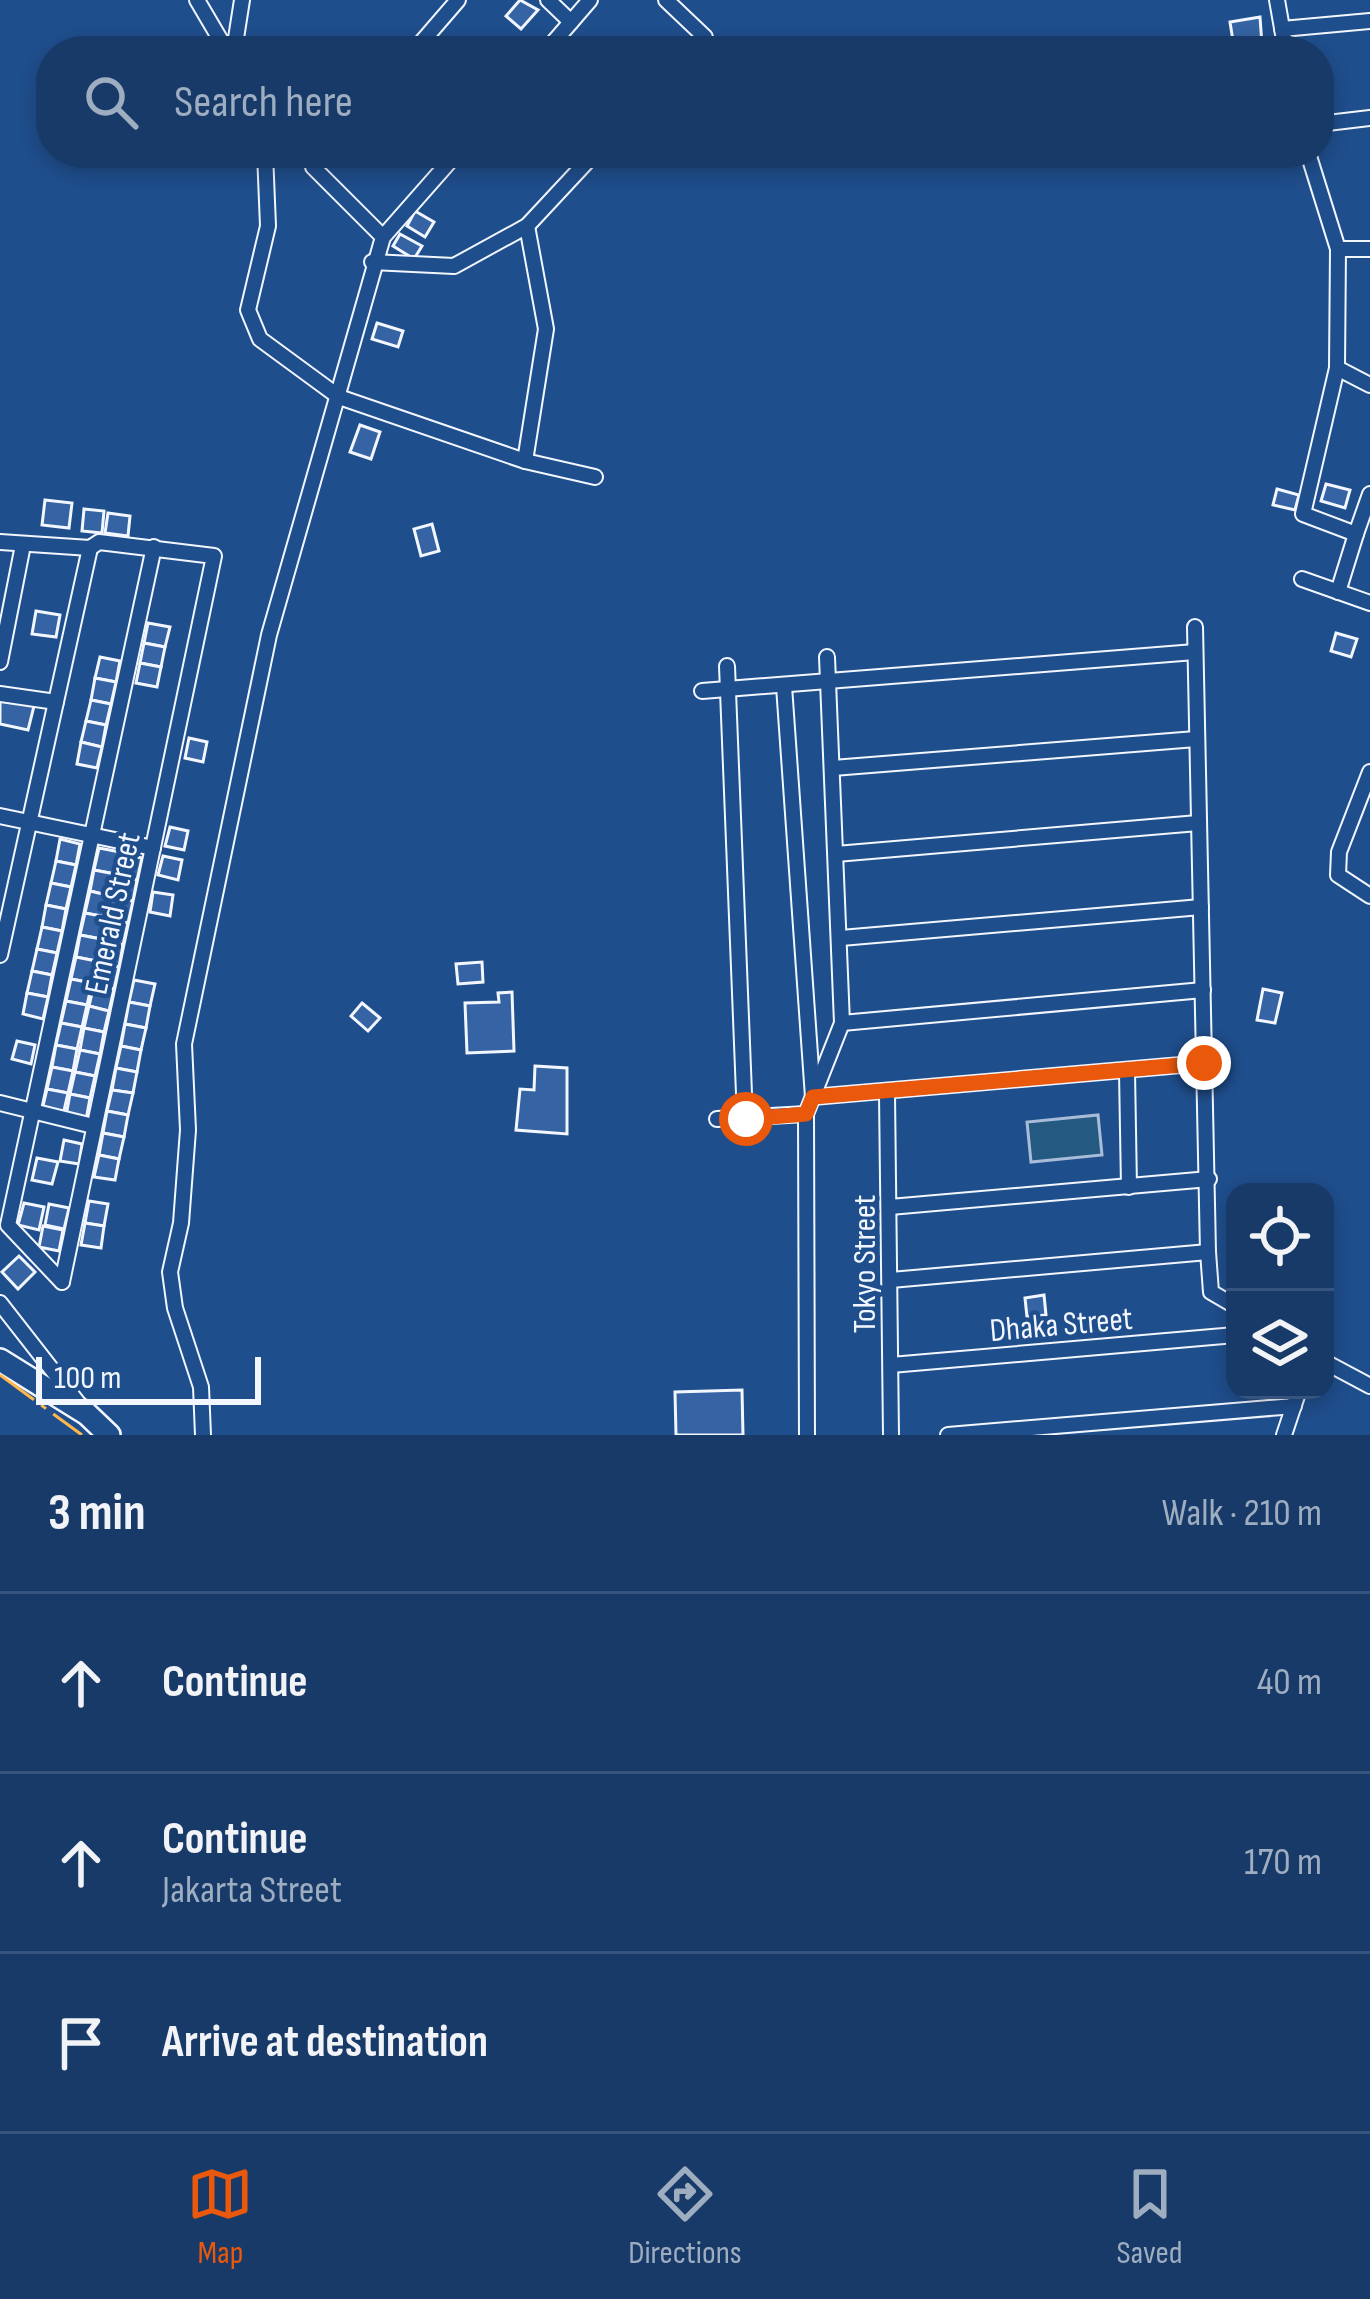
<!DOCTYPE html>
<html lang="en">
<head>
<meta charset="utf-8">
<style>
  :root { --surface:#173a69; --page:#244571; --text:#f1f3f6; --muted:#9eadc0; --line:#36547d; --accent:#ea580c }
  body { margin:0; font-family:"Sofia Sans Condensed",sans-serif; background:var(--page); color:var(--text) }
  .controls { position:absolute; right:36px; bottom:36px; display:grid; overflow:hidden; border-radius:24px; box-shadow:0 6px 18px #0003 }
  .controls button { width:108px; height:108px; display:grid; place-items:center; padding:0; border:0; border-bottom:3px solid var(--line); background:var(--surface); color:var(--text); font:60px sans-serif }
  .scale { position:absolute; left:36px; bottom:30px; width:225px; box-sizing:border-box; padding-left:12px; border:6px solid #f2f6ff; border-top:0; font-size:33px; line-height:42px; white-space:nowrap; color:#f2f6ff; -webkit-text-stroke:9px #1f4e8c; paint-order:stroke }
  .stop { position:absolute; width:36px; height:36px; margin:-27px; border:9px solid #ea580c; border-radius:50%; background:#fff }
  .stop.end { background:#ea580c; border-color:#fff; box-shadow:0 3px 12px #0008 }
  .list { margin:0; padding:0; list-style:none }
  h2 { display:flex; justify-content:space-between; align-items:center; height:156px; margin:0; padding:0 48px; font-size:51px }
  h2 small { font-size:39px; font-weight:400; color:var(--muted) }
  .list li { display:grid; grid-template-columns:78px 1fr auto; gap:36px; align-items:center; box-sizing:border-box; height:180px; padding:0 48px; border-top:3px solid var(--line) }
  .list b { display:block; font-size:45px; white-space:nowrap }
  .list p { margin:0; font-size:39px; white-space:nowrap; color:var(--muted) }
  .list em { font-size:39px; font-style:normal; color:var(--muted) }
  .icon { flex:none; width:66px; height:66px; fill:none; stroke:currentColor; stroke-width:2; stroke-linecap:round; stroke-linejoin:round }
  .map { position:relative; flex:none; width:1370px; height:1435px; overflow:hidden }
  .search { position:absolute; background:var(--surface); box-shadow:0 6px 18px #0003; left:36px; right:36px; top:36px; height:132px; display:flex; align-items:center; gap:30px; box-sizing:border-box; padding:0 42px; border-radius:48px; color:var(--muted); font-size:45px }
  .sheet { height:696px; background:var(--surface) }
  nav { display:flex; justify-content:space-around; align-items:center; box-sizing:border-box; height:168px; border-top:3px solid var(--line); background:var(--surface); font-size:33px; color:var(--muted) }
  nav a { display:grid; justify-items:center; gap:6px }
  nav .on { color:var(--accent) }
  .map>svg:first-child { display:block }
  .green { fill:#245a82; stroke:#a8bbd7; stroke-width:3 }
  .building { fill:#3563a3; stroke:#f2f6ff; stroke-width:3 }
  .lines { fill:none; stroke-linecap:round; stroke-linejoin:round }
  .minor-casing { stroke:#f2f6ff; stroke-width:18 }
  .primary-casing { stroke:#f2f6ff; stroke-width:26 }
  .minor { stroke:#1f4e8c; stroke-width:14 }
  .primary { stroke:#1f4e8c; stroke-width:21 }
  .power { stroke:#ffb74d; stroke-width:3; stroke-dasharray:42 9 6 9; stroke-linecap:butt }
  .route { stroke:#ea580c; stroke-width:15 }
  .labels { text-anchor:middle; stroke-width:9; stroke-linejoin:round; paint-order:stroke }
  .street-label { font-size:33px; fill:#f2f6ff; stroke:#1f4e8c }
</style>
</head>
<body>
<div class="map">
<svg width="1370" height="1435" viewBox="0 0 1370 1435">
  <rect width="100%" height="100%" fill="#1f4e8c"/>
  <!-- green -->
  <path class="green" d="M1098,1115L1102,1155L1031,1162L1027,1122Z"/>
  <!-- building -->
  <g class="building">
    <path d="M520,0L538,10L521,29L506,16Z"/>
    <path d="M1260,17L1262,45L1242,48L1240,40L1233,41L1230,22Z"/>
    <path d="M415,211L434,222L425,237L407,226Z"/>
    <path d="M400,234L422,246L414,259L393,246Z"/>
    <path d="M377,323L403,331L398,347L372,339Z"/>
    <path d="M360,425L380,432L371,459L350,452Z"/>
    <path d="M1326,484L1350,490L1345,508L1321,501Z"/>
    <path d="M1277,489L1299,495L1295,510L1273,505Z"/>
    <path d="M45,500L72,503L69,528L42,525Z"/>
    <path d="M84,509L104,511L102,533L82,531Z"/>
    <path d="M108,513L130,516L128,536L105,533Z"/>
    <path d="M432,524L439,551L421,556L414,529Z"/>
    <path d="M36,611L60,615L56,637L32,634Z"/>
    <path d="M148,623L170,627L165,647L144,643Z"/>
    <path d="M1336,633L1357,639L1351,657L1331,651Z"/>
    <path d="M144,643L165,647L161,667L140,663Z"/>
    <path d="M100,657L120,661L116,682L95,678Z"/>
    <path d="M140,663L161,667L157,687L136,683Z"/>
    <path d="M95,678L116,682L111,704L91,700Z"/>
    <path d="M0,698L34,706L28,730L0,724Z"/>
    <path d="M91,700L111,704L106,725L86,721Z"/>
    <path d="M86,721L106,725L102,747L81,742Z"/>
    <path d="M189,738L207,742L203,762L185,758Z"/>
    <path d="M81,742L102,747L97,768L77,764Z"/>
    <path d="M170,827L188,831L184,850L165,846Z"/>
    <path d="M60,839L80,844L76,865L56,861Z"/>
    <path d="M99,848L120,852L115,874L94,870Z"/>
    <path d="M122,854L142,858L137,880L117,875Z"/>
    <path d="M163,856L182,860L178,880L158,875Z"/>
    <path d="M56,861L76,865L71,887L51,883Z"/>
    <path d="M94,870L115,874L111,896L90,891Z"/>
    <path d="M117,875L137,880L133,901L113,897Z"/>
    <path d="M51,883L71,887L66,909L46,905Z"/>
    <path d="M90,891L111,896L106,917L85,913Z"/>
    <path d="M153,892L173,895L170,916L150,912Z"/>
    <path d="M113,897L133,901L128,923L108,919Z"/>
    <path d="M46,905L66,909L62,931L42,927Z"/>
    <path d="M85,913L106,917L101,939L80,935Z"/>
    <path d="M108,919L128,923L123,945L103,941Z"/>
    <path d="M42,927L62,931L57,953L37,949Z"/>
    <path d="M80,935L101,939L96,961L76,957Z"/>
    <path d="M103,941L123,945L119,967L99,963Z"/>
    <path d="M37,949L57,953L52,975L32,971Z"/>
    <path d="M76,957L96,961L92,983L71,979Z"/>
    <path d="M482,962L483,982L458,984L456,964Z"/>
    <path d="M99,963L119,967L114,989L94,985Z"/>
    <path d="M32,971L52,975L48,997L27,993Z"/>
    <path d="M71,979L92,983L87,1005L66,1001Z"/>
    <path d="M134,980L155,984L150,1006L129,1002Z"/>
    <path d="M94,985L114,989L109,1011L89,1006Z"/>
    <path d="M1263,989L1282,993L1275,1023L1257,1020Z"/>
    <path d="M512,992L514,1051L467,1053L465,1003L499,1002L498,993Z"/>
    <path d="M27,993L48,997L43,1019L23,1014Z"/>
    <path d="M66,1001L87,1005L82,1027L61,1023Z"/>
    <path d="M129,1002L150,1006L146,1028L125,1024Z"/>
    <path d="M362,1003L380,1018L368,1031L351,1016Z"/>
    <path d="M89,1006L109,1011L104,1032L84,1028Z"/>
    <path d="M61,1023L82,1027L77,1049L56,1045Z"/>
    <path d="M125,1024L146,1028L141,1050L121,1046Z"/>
    <path d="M84,1028L104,1032L100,1054L80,1050Z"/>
    <path d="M17,1041L35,1045L31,1064L12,1059Z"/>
    <path d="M56,1045L77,1049L73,1071L52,1067Z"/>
    <path d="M121,1046L141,1050L137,1072L116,1068Z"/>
    <path d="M80,1050L100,1054L95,1076L75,1072Z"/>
    <path d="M535,1066L567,1068V1134L516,1130L520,1089L534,1090Z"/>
    <path d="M52,1067L73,1071L68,1093L47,1089Z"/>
    <path d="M116,1068L137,1072L133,1093L112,1090Z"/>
    <path d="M75,1072L95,1076L90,1098L70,1094Z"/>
    <path d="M47,1089L68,1093L63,1115L42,1110Z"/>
    <path d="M112,1090L133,1093L128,1115L107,1111Z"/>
    <path d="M70,1094L90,1098L86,1120L66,1116Z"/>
    <path d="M107,1111L128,1115L124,1137L103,1133Z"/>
    <path d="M103,1133L124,1137L119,1159L99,1155Z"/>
    <path d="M64,1140L82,1144L79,1164L60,1161Z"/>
    <path d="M99,1155L119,1159L115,1180L94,1177Z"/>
    <path d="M37,1158L58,1162L52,1184L32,1180Z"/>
    <path d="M89,1201L108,1204L104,1226L85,1223Z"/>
    <path d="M24,1203L44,1207L39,1230L18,1225Z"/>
    <path d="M49,1204L69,1208L64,1229L45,1225Z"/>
    <path d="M85,1223L104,1226L101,1248L81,1245Z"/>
    <path d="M43,1226L63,1230L59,1251L39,1247Z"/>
    <path d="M19,1256L35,1272L18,1289L2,1272Z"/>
    <path d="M1044,1295L1046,1315L1027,1317L1025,1298Z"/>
    <path d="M742,1390L743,1435H676L675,1392Z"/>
  </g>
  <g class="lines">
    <!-- minor casing -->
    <g class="minor-casing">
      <g id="minor">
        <path d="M197,0L227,51"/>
        <path d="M548,0L571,22"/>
        <path d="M666,0L705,37L691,51"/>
        <path d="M1277,0L1286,51"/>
        <path d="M1282,29L1370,21"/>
        <path d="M234,51L242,0"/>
        <path d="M414,51L458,0"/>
        <path d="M546,51L590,0"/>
        <path d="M1319,124L1370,118"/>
        <path d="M265,153L268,226L248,310L260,339L339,397L525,461L546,329L527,226"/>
        <path d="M1308,153L1338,249L1337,368L1303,514L1356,534L1370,494"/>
        <path d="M383,237L457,153"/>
        <path d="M1338,249H1370"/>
        <path d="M372,262L454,266L527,226L595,153"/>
        <path d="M1337,368L1370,385"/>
        <path d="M525,461L595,477"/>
        <path d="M0,542L90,548L99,542L214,556L62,1282"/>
        <path d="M1302,579L1370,603"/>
        <path d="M1338,592L1356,534"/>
        <path d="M1195,627L1208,1252L1211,1292L1235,1306"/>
        <path d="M0,662L23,545"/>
        <path d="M727,666L745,1119"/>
        <path d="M784,686L813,1097L1204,1063"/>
        <path d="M702,691L1195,652"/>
        <path d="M0,694L56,702"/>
        <path d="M833,768L1196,739"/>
        <path d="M1370,772L1339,852L1338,875L1370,896"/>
        <path d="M0,816L153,848"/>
        <path d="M836,854L1198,823"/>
        <path d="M841,938L1201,907"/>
        <path d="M0,955L90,548"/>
        <path d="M842,1023L1203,990"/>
        <path d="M1127,1072L1129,1187"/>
        <path d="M887,1094L891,1435"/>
        <path d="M0,1103L93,1126"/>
        <path d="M717,1119L806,1114"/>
        <path d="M890,1207L1209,1179"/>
        <path d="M891,1280L1208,1252"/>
        <path d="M62,1282L8,1225L154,547"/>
        <path d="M0,1303L78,1403"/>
        <path d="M1325,1362L1370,1386"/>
        <path d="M891,1365L1235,1335"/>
        <path d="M203,1435L201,1387L175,1308L170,1272L181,1223L188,1130L184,1044L269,635L383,237L313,167L325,153"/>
        <path d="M807,1435L806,1114L842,1023L827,657"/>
        <path d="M948,1435L1294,1406"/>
        <path d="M1284,1435L1299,1390"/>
      </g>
    </g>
    <!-- primary casing -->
    <g class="primary-casing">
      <path id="primary" d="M0,1360L87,1414L109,1435"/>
    </g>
    <!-- minor -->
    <use href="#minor" class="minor"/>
    <!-- primary -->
    <use href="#primary" class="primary"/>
    <!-- power -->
    <path class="power" d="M0,1375L82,1435"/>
  </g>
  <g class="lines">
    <!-- route -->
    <path class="route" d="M746,1119L806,1114L813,1097L1204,1063"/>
  </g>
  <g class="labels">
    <!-- street labels -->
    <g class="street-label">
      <text transform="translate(111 913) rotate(-78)" y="12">Emerald Street</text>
      <text transform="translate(863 1264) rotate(-90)" y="12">Tokyo Street</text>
      <text transform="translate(1061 1323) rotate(-5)" y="12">Dhaka Street</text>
    </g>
  </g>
</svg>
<div class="controls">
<button><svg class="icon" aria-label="locate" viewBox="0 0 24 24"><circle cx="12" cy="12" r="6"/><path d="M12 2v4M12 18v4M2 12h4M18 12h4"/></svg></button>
<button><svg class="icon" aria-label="layers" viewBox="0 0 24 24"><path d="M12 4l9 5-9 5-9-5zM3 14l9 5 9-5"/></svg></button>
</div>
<div class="scale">100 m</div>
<div class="stop" style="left:746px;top:1119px"></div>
<div class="stop end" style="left:1204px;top:1063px"></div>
<div class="search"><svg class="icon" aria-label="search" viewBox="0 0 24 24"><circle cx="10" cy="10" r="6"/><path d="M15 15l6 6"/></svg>Search here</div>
</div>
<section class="sheet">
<h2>3 min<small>Walk · 210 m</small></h2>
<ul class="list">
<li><svg class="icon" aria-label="ahead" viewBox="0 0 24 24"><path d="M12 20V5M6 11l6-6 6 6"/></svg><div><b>Continue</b></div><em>40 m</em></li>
<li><svg class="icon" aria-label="ahead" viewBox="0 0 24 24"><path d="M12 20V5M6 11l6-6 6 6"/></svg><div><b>Continue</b><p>Jakarta Street</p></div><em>170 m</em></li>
<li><svg class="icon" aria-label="arrive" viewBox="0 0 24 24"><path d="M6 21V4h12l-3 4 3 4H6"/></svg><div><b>Arrive at destination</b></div></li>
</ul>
</section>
<nav>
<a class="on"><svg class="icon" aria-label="map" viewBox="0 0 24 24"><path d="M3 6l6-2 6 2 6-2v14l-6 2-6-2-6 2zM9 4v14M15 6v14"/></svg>Map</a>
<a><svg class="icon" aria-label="directions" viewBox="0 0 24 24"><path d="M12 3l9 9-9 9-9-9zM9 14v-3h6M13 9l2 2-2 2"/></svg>Directions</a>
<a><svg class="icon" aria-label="saved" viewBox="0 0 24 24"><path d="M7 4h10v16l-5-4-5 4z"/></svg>Saved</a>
</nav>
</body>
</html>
